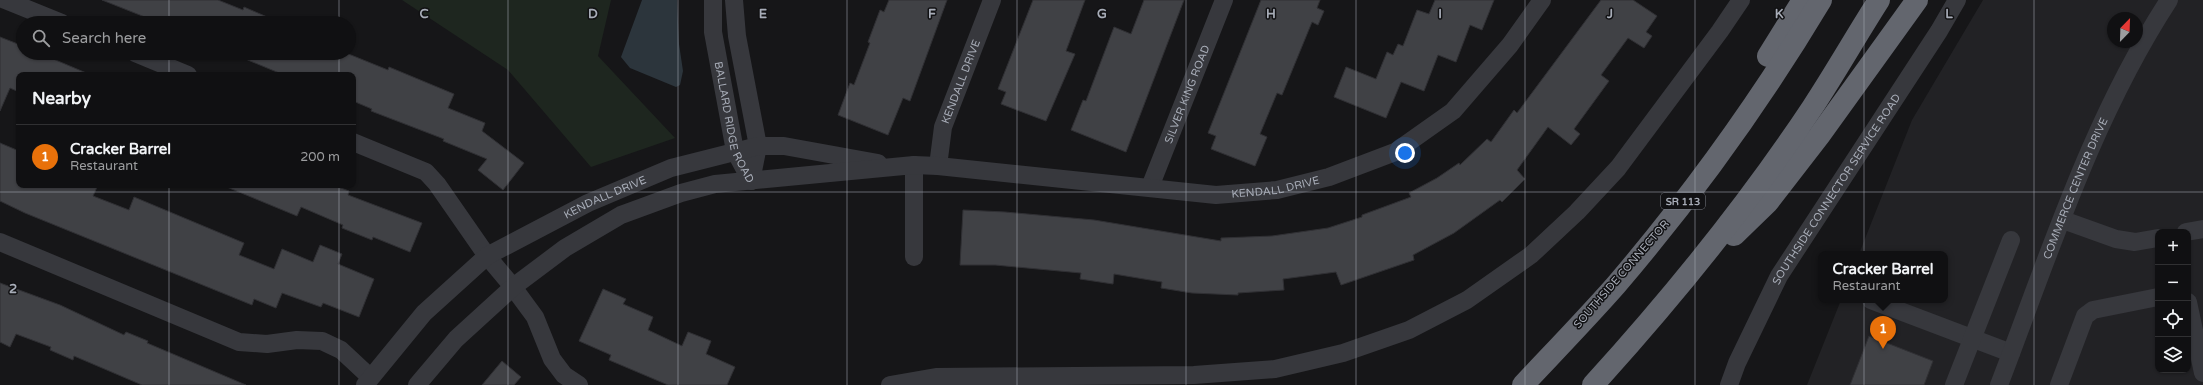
<!DOCTYPE html>
<html lang="en">
<head>
<meta charset="utf-8">
<style>
  :root { --surface:#101012; --page:#1e1e20; --text:#f1f3f6; --muted:#9c9d9f; --line:#303032; --accent:#f2b134 }
  body { margin:0; font-family:"Varela Round",sans-serif; background:var(--page); color:var(--text) }
  .controls { position:absolute; right:12px; bottom:12px; display:grid; overflow:hidden; border-radius:8px; box-shadow:0 1px 3px #0004 }
  .controls button { width:36px; height:36px; display:grid; place-items:center; padding:0; border:0; border-bottom:1px solid var(--line); background:var(--surface); color:var(--text); font:20px sans-serif }
  .compass { position:absolute; left:2107px; top:12px; width:36px; height:36px; border-radius:50%; background:var(--surface); box-shadow:0 1px 3px #0004; rotate:23deg }
  .you { position:absolute; left:1405px; top:153px; width:14px; height:14px; margin:-10px; border:3px solid #fff; border-radius:50%; background:#1a73e8; box-shadow:0 0 0 6px #1a73e833 }
  .badge { display:grid; place-items:center; width:26px; height:26px; border-radius:50%; background:var(--accent); color:#fff; font-size:13px; font-weight:700 }
  .pin { position:absolute; translate:-50% -33px; filter:drop-shadow(0 1px 2px #0008) }
  .pin::after { content:''; position:absolute; top:21px; width:14px; height:12px; background:inherit; clip-path:polygon(0 0,100% 0,50% 100%) }
  .popup { position:absolute; left:1818px; top:251px; width:130px; height:52px; box-sizing:border-box; display:grid; place-content:center; border-radius:8px; background:var(--surface); filter:drop-shadow(0 1px 3px #0005); font-size:13px; white-space:nowrap; color:var(--muted) }
  .popup b { font-size:15px; color:var(--text) }
  .popup::after { content:''; position:absolute; left:50%; top:100%; margin-left:-8px; border:8px solid transparent; border-top-color:var(--surface) }
  .list { margin:0; padding:0; list-style:none }
  h2 { display:flex; justify-content:space-between; align-items:center; height:52px; margin:0; padding:0 16px; font-size:17px }
  h2 small { font-size:13px; font-weight:400; color:var(--muted) }
  .list li { display:grid; grid-template-columns:26px 1fr auto; gap:12px; align-items:center; box-sizing:border-box; height:64px; padding:0 16px; border-top:1px solid var(--line) }
  .list b { display:block; font-size:15px; white-space:nowrap }
  .list p { margin:0; font-size:13px; white-space:nowrap; color:var(--muted) }
  .list em { font-size:13px; font-style:normal; color:var(--muted) }
  .icon { flex:none; width:22px; height:22px; fill:none; stroke:currentColor; stroke-width:2; stroke-linecap:round; stroke-linejoin:round }
  .map { position:relative; flex:none; width:2203px; height:385px; overflow:hidden }
  .search { position:absolute; background:var(--surface); box-shadow:0 1px 3px #0004; left:16px; top:16px; width:340px; height:44px; display:flex; align-items:center; gap:10px; box-sizing:border-box; padding:0 14px; border-radius:22px; color:var(--muted); font-size:15px }
  .panel { position:absolute; background:var(--surface); box-shadow:0 1px 3px #0004; left:16px; top:72px; width:340px; height:116px; border-radius:8px }
  .map>svg:first-child { display:block }
  .built { fill:#222225; fill-rule:evenodd }
  .green { fill:#1e261f }
  .water { fill:#2c353c }
  .building { fill:#404145; stroke:#303034 }
  .lines { fill:none; stroke-linecap:round; stroke-linejoin:round }
  .minor { stroke:#37383d; stroke-width:18 }
  .highway { stroke:#63666e; stroke-width:22 }
  .grid { fill:none; stroke:#a8adb8; stroke-width:1; stroke-opacity:0.55 }
  .labels { text-anchor:middle; stroke-width:3; stroke-linejoin:round; paint-order:stroke }
  .shield { fill:#111113; stroke:#7b7e86; stroke-width:1 }
  .shield-label { font-size:10px; font-weight:bold; fill:#a8adb8 }
  .street-label { font-size:11px; fill:#a8adb8; stroke:#111113 }
  .grid-label { font-size:13px; text-anchor:middle; font-weight:bold; fill:#a8adb8; stroke:#111113; stroke-width:3; stroke-linejoin:round; paint-order:stroke }
</style>
</head>
<body>
<div class="map">
<svg width="2203" height="385" viewBox="0 0 2203 385">
  <rect width="100%" height="100%" fill="#161618"/>
  <!-- built -->
  <path class="built" d="M1983,0H2203V385H1807L1841,300H1945V254H1859L1912,120ZM2113,18H2137V42H2113ZM2158,232H2188V370H2158Z"/>
  <!-- green -->
  <path class="green" d="M402,0H611L598,56L675,138L591,167L508,70Z"/>
  <!-- water -->
  <path class="water" d="M642,0H677L679,44L683,71L680,85L676,87L630,68L621,57Z"/>
  <!-- building -->
  <g class="building">
    <path d="M102,0H218L243,10L244,7L281,23H160Z"/>
    <path d="M889,0H947L910,101L903,98L888,135L838,115L850,83L854,85L870,43L868,42L880,10L884,12Z"/>
    <path d="M1033,0H1085L1066,51L1075,54L1046,121L1001,104L1006,92L998,89Z"/>
    <path d="M1144,0H1184L1126,152L1071,130L1083,100L1086,101L1114,27L1131,34Z"/>
    <path d="M1261,0H1320L1317,8L1324,11L1318,25L1312,22L1282,95L1277,93L1260,134L1267,137L1255,166L1211,149L1216,136L1208,133Z"/>
    <path d="M1435,0H1494L1482,30L1470,25L1456,62L1438,55L1424,91L1401,82L1386,118L1334,97L1346,67L1376,79L1387,52L1393,55L1398,44L1403,46L1417,10L1429,14Z"/>
    <path d="M1601,0H1633L1657,16L1646,32L1652,36L1644,48L1628,38L1601,75L1609,81L1574,129L1580,134L1571,145L1548,127L1517,170L1525,179L1502,202L1500,200L1454,233L1413,255L1414,260L1341,285L1336,272L1283,279L1284,290L1238,293V295L1192,293L1161,288L1162,282L1114,274L1113,284L1080,279L1081,273L995,265H960L963,210L1005,212L1094,220L1221,241V238L1272,236L1328,228L1362,217V215L1411,197L1409,193L1437,178L1459,163L1460,165L1487,139L1491,142L1514,110L1517,113Z"/>
    <path d="M0,37L23,46V53H39L91,75H19V92L10,88L0,111Z"/>
    <path d="M231,53H346L388,70L389,67L454,94L448,108L485,123L482,131L524,163L503,190L478,170L487,159L443,141L444,139L371,111L372,109L353,101V75H284Z"/>
    <path d="M0,143L19,151V185H98L93,196L129,210L134,197L244,243L239,255L274,269L282,249L313,262L320,245L342,254L338,264L374,279L359,317L323,303L321,307L282,293L276,308L254,299L252,305L25,213L0,201Z"/>
    <path d="M222,185H333L349,191L348,195L422,223L410,252L373,237L372,240L342,228L343,225L301,207L297,216Z"/>
    <path d="M0,283L60,305L124,335L126,332L148,341L147,343L246,385H142L74,356L73,360L50,350L51,347L16,334L10,347L0,342Z"/>
    <path d="M603,289L626,299L623,304L653,317L648,330L682,346L688,332L711,341L706,354L735,367L727,385H668L609,360L611,355L579,341Z"/>
    <path d="M1869,336L1933,361L1924,385H1850Z"/>
    <path d="M502,361L521,377L514,385H482Z"/>
  </g>
  <g class="lines">
    <!-- minor -->
    <g class="minor">
      <path d="M5,0L62,23"/>
      <path id="s1" d="M713,0V32L735,151L751,181"/>
      <path d="M734,0L737,36L758,146L751,181"/>
      <path d="M135,53L188,75"/>
      <path d="M353,142L426,172L437,184L487,256L513,287L535,317L552,359L564,375L579,385"/>
      <path id="s2" d="M938,166L943,127L992,0"/>
      <path id="s3" d="M1150,187L1224,0"/>
      <path d="M2063,220L2116,239L2135,242L2158,238"/>
      <path d="M2186,232L2203,229"/>
      <path d="M0,242L239,342L267,344L297,340L322,341L341,350L370,377"/>
      <path d="M914,257V165"/>
      <path d="M1871,300L2011,353"/>
      <path d="M2188,302L2203,373"/>
      <path id="s4" d="M365,385L424,313L487,256L588,203L671,168L758,146H784L878,163"/>
      <path id="s5" d="M417,385L456,339L513,287L565,248L621,215L681,193L715,184L914,165L938,166L1216,195L1277,190L1329,177L1395,152L1453,111L1510,45L1542,0"/>
      <path d="M890,385L936,377L1194,375L1275,369L1343,353L1409,330L1467,300L1531,255L1577,212L1618,168L1720,31L1741,0"/>
      <path id="s6" d="M1729,385L1737,363L1779,276L1939,31L1957,0"/>
      <path d="M1954,385L2011,240"/>
      <path id="s7" d="M1999,385C2049,255 2092,118 2169,0"/>
      <path d="M2059,385L2085,316L2093,310L2158,297"/>
    </g>
    <!-- highway -->
    <g class="highway">
      <path d="M1768,56L1803,0"/>
      <path d="M1734,235L1768,202L1819,136L1917,0"/>
      <path d="M1523,385C1554,352 1586,319 1616,285C1692,196 1761,100 1821,0"/>
      <path d="M1593,385C1672,298 1747,206 1812,108C1835,73 1856,36 1879,0"/>
    </g>
  </g>
  <!-- grid -->
  <path class="grid" d="M169,0V23M339,0V23M508,0V385M678,0V385M847,0V385M1017,0V385M1186,0V385M1356,0V385M1525,0V385M1695,0V385M1864,0V385M2034,0V385M169,53V75M339,53V75M169,185V385M339,185V385M0,192H2203"/>
  <g class="labels">
    <!-- shield labels -->
    <rect class="shield" x="1661" y="193" width="44" height="16" rx="3"/>
    <g class="shield-label">
      <text x="1683" y="205">SR 113</text>
    </g>
    <!-- street labels -->
    <g class="street-label">
      <text dy="4" stroke="none"><textPath href="#s2" startOffset="88">KENDALL DRIVE</textPath></text>
      <text dy="4" stroke="none"><textPath href="#s3" startOffset="100">SILVER KING ROAD</textPath></text>
      <text dy="4" stroke="none"><textPath href="#s1" startOffset="125">BALLARD RIDGE ROAD</textPath></text>
      <text dy="4" stroke="none"><textPath href="#s5" startOffset="930">KENDALL DRIVE</textPath></text>
      <text dy="4" stroke="none"><textPath href="#s6" startOffset="224">SOUTHSIDE CONNECTOR SERVICE ROAD</textPath></text>
      <text dy="4" stroke="none"><textPath href="#s7" startOffset="211">COMMERCE CENTER DRIVE</textPath></text>
      <text dy="4" stroke="none"><textPath href="#s4" startOffset="310">KENDALL DRIVE</textPath></text>
      <text transform="translate(1621 274) rotate(-49)" y="4">SOUTHSIDE CONNECTOR</text>
    </g>
  </g>
  <g class="grid-label">
    <text x="424" y="18">C</text>
    <text x="593" y="18">D</text>
    <text x="763" y="18">E</text>
    <text x="932" y="18">F</text>
    <text x="1102" y="18">G</text>
    <text x="1271" y="18">H</text>
    <text x="1440" y="18">I</text>
    <text x="1610" y="18">J</text>
    <text x="1779" y="18">K</text>
    <text x="1949" y="18">L</text>
    <text x="13" y="293">2</text>
  </g>
</svg>
<div class="controls">
<button>+</button>
<button>−</button>
<button><svg class="icon" aria-label="locate" viewBox="0 0 24 24"><circle cx="12" cy="12" r="6"/><path d="M12 2v4M12 18v4M2 12h4M18 12h4"/></svg></button>
<button><svg class="icon" aria-label="layers" viewBox="0 0 24 24"><path d="M12 4l9 5-9 5-9-5zM3 14l9 5 9-5"/></svg></button>
</div>
<svg class="compass" viewBox="-18 -18 36 36"><path d="M0-13l5 13h-10z" fill="#e53935"/><path d="M0 13l5-13h-10z" fill="#9c9d9f"/></svg>
<div class="you"></div>
<div class="pin badge" style="left:1883px;top:349px;background:#e8710a">1</div>
<div class="popup"><b>Cracker Barrel</b>Restaurant</div>
<div class="search"><svg class="icon" aria-label="search" viewBox="0 0 24 24"><circle cx="10" cy="10" r="6"/><path d="M15 15l6 6"/></svg>Search here</div>
<section class="panel">
<h2>Nearby<small></small></h2>
<ul class="list">
<li><span class="badge" style="background:#e8710a">1</span><div><b>Cracker Barrel</b><p>Restaurant</p></div><em>200 m</em></li>
</ul>
</section>
</div>
</body>
</html>
